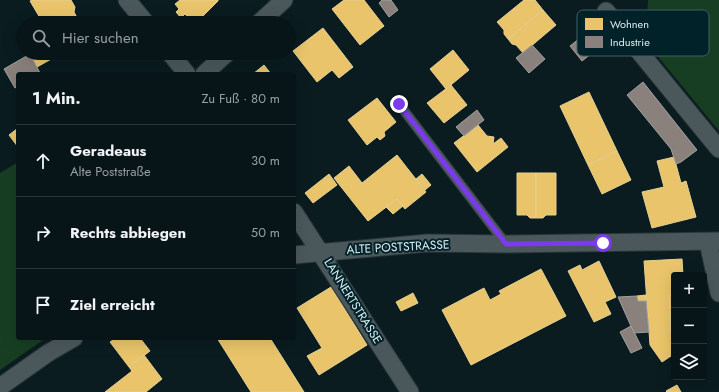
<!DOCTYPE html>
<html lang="de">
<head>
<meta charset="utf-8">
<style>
  :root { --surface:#081518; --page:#162225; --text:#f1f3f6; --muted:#989fa2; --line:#293437 }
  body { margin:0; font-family:Jost,sans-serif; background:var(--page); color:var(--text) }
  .controls { position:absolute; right:12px; bottom:12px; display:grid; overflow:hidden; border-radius:4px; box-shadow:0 4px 16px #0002 }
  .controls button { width:36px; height:36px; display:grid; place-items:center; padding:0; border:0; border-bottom:1px solid var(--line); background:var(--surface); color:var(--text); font:20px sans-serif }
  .stop { position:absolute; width:12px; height:12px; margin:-9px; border:3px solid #7c3aed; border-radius:50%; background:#fff }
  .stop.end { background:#7c3aed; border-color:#fff; box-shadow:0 1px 4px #0008 }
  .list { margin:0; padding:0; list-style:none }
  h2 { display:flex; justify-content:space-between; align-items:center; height:52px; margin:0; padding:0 16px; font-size:17px }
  h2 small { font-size:13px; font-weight:400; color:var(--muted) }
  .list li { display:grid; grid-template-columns:26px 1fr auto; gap:12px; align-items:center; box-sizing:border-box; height:72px; padding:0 16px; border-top:1px solid var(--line) }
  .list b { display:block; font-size:15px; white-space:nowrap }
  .list p { margin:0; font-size:13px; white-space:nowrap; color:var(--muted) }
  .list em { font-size:13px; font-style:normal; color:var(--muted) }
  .icon { flex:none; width:22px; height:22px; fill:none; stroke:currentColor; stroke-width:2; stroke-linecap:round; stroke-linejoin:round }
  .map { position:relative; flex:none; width:719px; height:392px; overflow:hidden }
  .search { position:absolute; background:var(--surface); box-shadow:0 4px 16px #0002; left:16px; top:16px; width:280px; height:44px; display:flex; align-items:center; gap:10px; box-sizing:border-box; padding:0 14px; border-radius:22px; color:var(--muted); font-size:15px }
  .panel { position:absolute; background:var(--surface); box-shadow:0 4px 16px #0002; left:16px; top:72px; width:280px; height:268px; border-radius:4px }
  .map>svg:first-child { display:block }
  .green { fill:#173e23 }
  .homes { fill:#e9c46a; stroke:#e5d092 }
  .industry { fill:#8a817c; stroke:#a2a19f }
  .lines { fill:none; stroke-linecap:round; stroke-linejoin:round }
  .service-casing { stroke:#293537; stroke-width:11 }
  .minor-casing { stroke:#293537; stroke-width:19 }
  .service { stroke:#4b585b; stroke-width:9 }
  .minor { stroke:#4b585b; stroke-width:17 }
  .route { stroke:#7c3aed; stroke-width:5 }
  .labels { text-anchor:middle; stroke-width:4; stroke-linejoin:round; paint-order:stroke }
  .street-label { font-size:12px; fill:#dbedf1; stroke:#012229 }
  .key { fill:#012229; stroke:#425f65; stroke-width:1 }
  .key-label { font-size:11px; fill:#dbedf1 }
</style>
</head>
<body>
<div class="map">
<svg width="719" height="392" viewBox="0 0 719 392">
  <rect width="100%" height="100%" fill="#0a1c20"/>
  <!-- green -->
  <g class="green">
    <path d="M648,0H719V131L646,42Z"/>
    <path d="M18,162V338H46L0,370V173Z"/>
  </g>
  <!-- homes -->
  <g class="homes">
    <path d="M32,0H71L75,7L74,12L80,23H43L30,1Z"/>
    <path d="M180,0H218V1L203,16L205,17L199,23H193L185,14L181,18L176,12L179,9L175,4Z"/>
    <path d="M344,0H364L384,26L360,45L332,9Z"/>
    <path d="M524,0H535L543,10L508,39L504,34V30L497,22Z"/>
    <path d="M543,10L556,25L523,53L516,45L512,44L508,39Z"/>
    <path d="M323,28L353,67L339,78L332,70L317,82L293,51Z"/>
    <path d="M453,50L469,70L446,89L430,69Z"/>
    <path d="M27,53H62L37,67L30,54L28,55Z"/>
    <path d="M264,65L271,74H253Z"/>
    <path d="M451,85L467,105L444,123L427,103Z"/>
    <path d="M589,92L617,151L588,165L560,106Z"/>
    <path d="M377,98L396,122L384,132L385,136L380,140L377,137L367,145L348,120Z"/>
    <path d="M478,125L487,136L494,137L493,144L501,138L508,147L477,172L454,143Z"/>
    <path d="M18,128V147L9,135Z"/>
    <path d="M617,151L631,180L602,194L588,165Z"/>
    <path d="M397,155L426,192L405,209L397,199L368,221L334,178L349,166L362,183Z"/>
    <path d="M674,157L681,183L686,181L696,217L652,228L642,192L664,187L657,161Z"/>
    <path d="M517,173H536V218H530L527,215H517Z"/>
    <path d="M536,173H556V215H546L543,218H536Z"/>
    <path d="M329,174L337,185L313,203L305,193Z"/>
    <path d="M422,174L431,185L425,190L416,179Z"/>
    <path d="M397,199L403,206L393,214L386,207Z"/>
    <path d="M682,259L683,275H674V295H669L671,331L674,336V354L662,362L650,345L644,261Z"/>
    <path d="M599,261L616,297L605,302L611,314L594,322L568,271L580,265L582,270Z"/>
    <path d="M541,269L566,316L471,365L442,310L484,288L490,300L501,294L499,291Z"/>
    <path d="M331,287L367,345L319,375L307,356L322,348L297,308Z"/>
    <path d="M413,293L418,303L401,311L396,302Z"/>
    <path d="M646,295V301H638L637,296Z"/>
    <path d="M669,295H674V336L671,331Z"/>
    <path d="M116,338H140L150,351L129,367L110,342Z"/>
    <path d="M217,338H270L304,392H251Z"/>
    <path d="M144,355L162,379L146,392H105L132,371L129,367Z"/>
    <path d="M677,385L681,392H667L666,391Z"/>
  </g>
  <!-- industry -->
  <g class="industry">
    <path d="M382,0H391L398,10L389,17L379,3Z"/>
    <path d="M584,35L596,50L582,61L570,46Z"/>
    <path d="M532,45L545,59L529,73L516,58Z"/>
    <path d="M30,54L40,73L18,74V86L15,88L4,69Z"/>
    <path d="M643,82L697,150L681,162L676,164L671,149L627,95Z"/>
    <path d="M477,110L484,120L464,136L456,127Z"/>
    <path d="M637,296L638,301H646L649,332L634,333L618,297Z"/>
    <path d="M631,326L642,348L631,353L620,332Z"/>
  </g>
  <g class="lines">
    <!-- service casing -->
    <g class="service-casing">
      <path id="service" d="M399,104L506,244"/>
    </g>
    <!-- minor casing -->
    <g class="minor-casing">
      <g id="minor">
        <path d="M127,0L146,23"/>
        <path d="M606,11L719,149"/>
        <path d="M259,23L284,0"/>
        <path d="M170,53L187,74"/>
        <path d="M204,74L227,53"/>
        <path d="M294,212L410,392"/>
        <path d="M708,242L719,293"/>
        <path d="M294,255L428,243L506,244L719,241"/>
        <path d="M0,387L48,353L74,338"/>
      </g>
    </g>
    <!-- service -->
    <use href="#service" class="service"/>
    <!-- minor -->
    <use href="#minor" class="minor"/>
  </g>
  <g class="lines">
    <!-- route -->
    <path class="route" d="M399,104L506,244L603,243"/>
  </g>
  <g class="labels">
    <!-- street labels -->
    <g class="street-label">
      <text transform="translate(398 247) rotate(-3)" y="4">ALTE POSTSTRASSE</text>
      <text transform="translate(353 301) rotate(58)" y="4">LANNERTSTRASSE</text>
    </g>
  </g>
  <!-- legend -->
  <rect x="577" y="10" width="132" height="46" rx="6" class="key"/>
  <rect x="585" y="18" width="18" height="12" fill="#e9c46a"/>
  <rect x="585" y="36" width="18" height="12" fill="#8a817c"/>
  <g class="key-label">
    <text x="610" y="28">Wohnen</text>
    <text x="610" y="46">Industrie</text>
  </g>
</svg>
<div class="controls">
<button>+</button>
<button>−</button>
<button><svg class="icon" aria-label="layers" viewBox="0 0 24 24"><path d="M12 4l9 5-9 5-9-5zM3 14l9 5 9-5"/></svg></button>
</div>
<div class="stop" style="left:603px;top:243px"></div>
<div class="stop end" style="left:399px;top:104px"></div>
<div class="search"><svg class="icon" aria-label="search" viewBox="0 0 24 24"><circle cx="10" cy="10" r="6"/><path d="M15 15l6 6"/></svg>Hier suchen</div>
<section class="panel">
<h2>1 Min.<small>Zu Fuß · 80 m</small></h2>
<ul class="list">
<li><svg class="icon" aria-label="ahead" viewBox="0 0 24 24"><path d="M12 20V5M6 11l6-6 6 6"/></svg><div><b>Geradeaus</b><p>Alte Poststraße</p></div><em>30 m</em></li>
<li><svg class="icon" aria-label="right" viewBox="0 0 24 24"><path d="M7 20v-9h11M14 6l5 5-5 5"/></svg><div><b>Rechts abbiegen</b></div><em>50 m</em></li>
<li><svg class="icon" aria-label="arrive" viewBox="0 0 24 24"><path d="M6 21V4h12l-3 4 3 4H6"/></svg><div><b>Ziel erreicht</b></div></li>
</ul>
</section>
</div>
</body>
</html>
